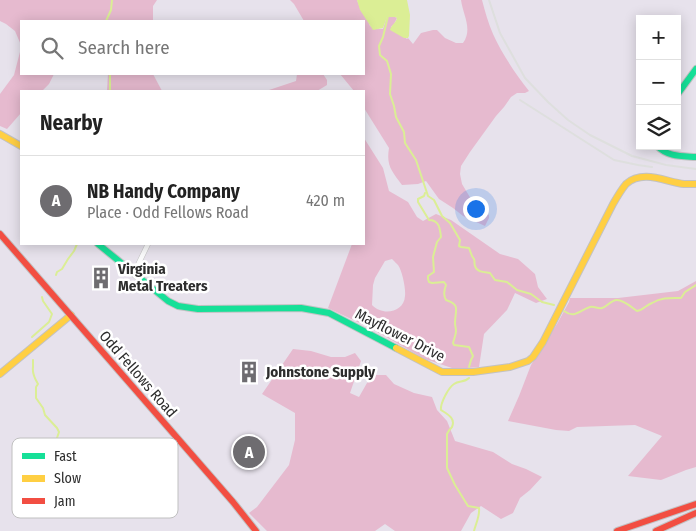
<!DOCTYPE html>
<html lang="en">
<head>
<meta charset="utf-8">
<style>
  :root { --surface:#fff; --page:#f6f6f6; --text:#222; --muted:#767676; --line:#e0e0e0; --accent:#6e6c70 }
  body { margin:0; font-family:"Fira Sans Condensed",sans-serif; background:var(--page); color:var(--text) }
  .controls { position:absolute; right:15px; top:15px; display:grid; overflow:hidden; border-radius:0px; box-shadow:0 2px 12px #0003 }
  .controls button { width:45px; height:45px; display:grid; place-items:center; padding:0; border:0; border-bottom:1px solid var(--line); background:var(--surface); color:var(--text); font:25px sans-serif }
  .you { position:absolute; left:475px; top:208px; width:18px; height:18px; margin:-12px; border:4px solid #fff; border-radius:50%; background:#1a73e8; box-shadow:0 0 0 8px #1a73e833 }
  .badge { display:grid; place-items:center; width:32px; height:32px; border-radius:50%; background:var(--accent); color:#fff; font-size:16px; font-weight:700 }
  .pin { position:absolute; translate:-50% -50%; border:2px solid #fff; box-shadow:0 1px 5px #0006 }
  .list { margin:0; padding:0; list-style:none }
  h2 { display:flex; justify-content:space-between; align-items:center; height:65px; margin:0; padding:0 20px; font-size:21px }
  h2 small { font-size:16px; font-weight:400; color:var(--muted) }
  .list li { display:grid; grid-template-columns:32px 1fr auto; gap:15px; align-items:center; box-sizing:border-box; height:90px; padding:0 20px; border-top:1px solid var(--line) }
  .list b { display:block; font-size:19px; white-space:nowrap }
  .list p { margin:0; font-size:16px; white-space:nowrap; color:var(--muted) }
  .list em { font-size:16px; font-style:normal; color:var(--muted) }
  .icon { flex:none; width:28px; height:28px; fill:none; stroke:currentColor; stroke-width:2; stroke-linecap:round; stroke-linejoin:round }
  .map { position:relative; flex:none; width:696px; height:531px; overflow:hidden }
  .search { position:absolute; background:var(--surface); box-shadow:0 2px 12px #0003; left:20px; top:20px; width:345px; height:55px; display:flex; align-items:center; gap:12px; box-sizing:border-box; padding:0 18px; border-radius:0px; color:var(--muted); font-size:19px }
  .panel { position:absolute; background:var(--surface); box-shadow:0 2px 12px #0003; left:20px; top:90px; width:345px; height:155px; border-radius:0px }
  .map>svg:first-child { display:block }
  .green { fill:#e6bacf; fill-rule:evenodd }
  .water { fill:#dbee95 }
  .lines { fill:none; stroke-linecap:round; stroke-linejoin:round }
  .stream { stroke:#dbee95; stroke-width:2 }
  .street-casing { stroke:#c2c2c3; stroke-width:5.5 }
  .fast-casing { stroke:#c2c2c3; stroke-width:8 }
  .slow-casing { stroke:#c2c2c3; stroke-width:8 }
  .jam-casing { stroke:#c2c2c3; stroke-width:8 }
  .street { stroke:#fbfbfc; stroke-width:4.5 }
  .fast { stroke:#16e098; stroke-width:6 }
  .slow { stroke:#ffcf43; stroke-width:6 }
  .jam { stroke:#f24e42; stroke-width:6 }
  .rail { stroke:#dedfde; stroke-width:2 }
  .labels { text-anchor:middle; stroke-width:5; stroke-linejoin:round; paint-order:stroke }
  .poi-label { font-size:15px; font-weight:bold; fill:#2d2d2d; stroke:#fff; text-anchor:start }
  .street-label { font-size:15px; fill:#2d2d2d; stroke:#fff }
  .key { fill:#fff; stroke:#c0c0c0; stroke-width:1 }
  .key-label { font-size:14px; fill:#2d2d2d }
</style>
</head>
<body>
<div class="map">
<svg width="696" height="531" viewBox="0 0 696 531">
  <rect width="100%" height="100%" fill="#e7e2ec"/>
  <!-- green -->
  <g class="green">
    <path d="M0,0H157L153,6V21H21V45L15,31L6,24L0,21Z"/>
    <path d="M290,0H357C361,11 367,17 370,26L379,29H383L387,17H395L397,18L394,24L391,27L407,39L408,38L413,44L421,33L433,30H437L445,38L456,43H463C473,29 463,15 461,0H482C485,11 488,23 493,34C501,52 516,75 529,91L525,93H517L511,97L504,107L496,116L470,152L461,166L460,174L462,184L474,204L489,215V218L485,226L463,216L453,208L439,199L426,181L418,184L402,185C392,171 386,166 389,148L364,108V91H354L340,74H364V21H304L294,4Z"/>
    <path d="M21,48V74H54L49,84L42,91H21V113L7,129L0,126V94L14,75Z"/>
    <path d="M108,74H153L162,91H107Z"/>
    <path d="M297,74H323L327,80V85L317,91H266L296,81Z"/>
    <path d="M364,138L383,168L389,191L408,202L417,217L423,221L436,214L451,220L500,254L518,259L535,274L538,287L547,299L536,303L515,293L507,310L484,334L479,367L455,369L425,359L370,328L328,308L352,244H364ZM392,259C393,260 397,264 398,265C402,270 406,289 405,296C404,313 382,316 372,305L373,285L375,278L385,261Z"/>
    <path d="M696,281V467L686,470L661,480L628,476L662,436L635,425L577,427L569,431L556,430L508,421L519,396L531,365L557,324L569,302L570,298H618L678,291Z"/>
    <path d="M293,349L311,351L331,357H345L355,353L361,361L350,393L359,397L367,383L375,375H386L394,384L414,393L432,397L437,410L447,421L455,441L493,452L512,464L526,469L542,477L530,490L520,498L513,513L501,519L481,506L471,513L461,531H395L385,524L375,531H267L249,513L257,507L289,465L295,440V413L262,394Z"/>
  </g>
  <!-- water -->
  <path class="water" d="M357,0H407L410,15L409,36L408,38H404L390,30C391,25 396,23 397,18L395,17H387L383,28L373,30L360,10Z"/>
  <g class="lines">
    <!-- stream -->
    <g class="stream">
      <path d="M388,16L383,37L379,46L380,55L387,61L391,74L390,94L394,106L396,117L404,132L405,143L416,160L428,196L434,200L442,216L450,223L460,240L459,246L461,247L469,248L472,256L474,259C475,261 474,264 475,266C477,273 486,272 490,273L495,280L507,282L517,290L531,294L542,302L554,305"/>
      <path d="M106,21L111,10L112,0"/>
      <path d="M110,74V91"/>
      <path d="M425,193L424,196L418,199V202L429,220C439,220 440,228 441,237L437,242L433,257L434,272L428,276V279L429,282L432,283L444,282L446,285C444,290 443,295 446,300C461,305 455,310 455,323C455,326 456,328 456,331C456,335 454,339 453,343L454,345L469,347L473,356L471,360L469,367"/>
      <path d="M56,275L57,272L62,269L68,259L74,251L77,244"/>
      <path d="M564,311C575,319 580,310 590,307C594,306 598,309 602,308C607,307 610,301 616,300C623,299 631,307 637,311C643,310 646,305 652,303C662,297 670,298 681,298L685,292L696,285"/>
      <path d="M32,337L49,322L52,314L43,301L42,297"/>
      <path d="M33,360C33,362 33,364 33,367C32,373 35,379 38,384L36,387V398L43,408L45,415L57,428L59,432L56,441L51,452L52,468L49,479V488L51,496V510"/>
      <path d="M469,378C464,383 459,380 454,384C448,388 440,404 441,410C447,414 456,418 452,427C450,429 448,432 447,434V468L455,485L468,506L479,508C480,516 476,523 474,531"/>
    </g>
    <!-- street casing -->
    <g class="street-casing">
      <path id="street" d="M134,273L148,244"/>
    </g>
    <!-- fast casing -->
    <g class="fast-casing">
      <g id="fast">
        <path d="M677,95L696,69"/>
        <path d="M657,146C668,157 681,156 696,157"/>
        <path d="M98,244L168,301L178,306L198,309L301,308L329,313L396,348"/>
      </g>
    </g>
    <!-- slow casing -->
    <g class="slow-casing">
      <g id="slow">
        <path d="M0,134L21,146"/>
        <path d="M396,348L442,372H473L510,367L528,361L533,357L543,342L613,204C617,197 621,190 626,184C643,169 666,182 684,184C688,184 692,184 696,184"/>
        <path d="M0,374L71,315"/>
      </g>
    </g>
    <!-- jam casing -->
    <g class="jam-casing">
      <g id="jam">
        <path d="M0,234L233,502L256,531"/>
        <path d="M617,531L696,504"/>
        <path d="M656,531L696,513"/>
      </g>
    </g>
    <!-- street -->
    <use href="#street" class="street"/>
    <!-- fast -->
    <use href="#fast" class="fast"/>
    <!-- slow -->
    <use href="#slow" class="slow"/>
    <!-- jam -->
    <use href="#jam" class="jam"/>
    <!-- rail -->
    <g class="rail">
      <path d="M489,0L500,33L525,78L548,102L568,120L590,135L632,156L666,165L696,169"/>
      <path d="M520,100L614,160L638,165L652,167"/>
    </g>
  </g>
  <!-- icons -->
  <defs>
    <g id="building-bare" transform="scale(1.725)"><path d="M-4-6H4V6H1V3H-1V6H-4ZM-2.5-4.3h1.7v1.8h-1.7ZM.8-4.3h1.7v1.8H.8ZM-2.5-1h1.7V.8h-1.7ZM.8-1h1.7V.8H.8Z" fill="#6e6c70" stroke="#fff" stroke-width="2.5" paint-order="stroke"/></g>
  </defs>
  <g fill-rule="evenodd">
    <use href="#building-bare" x="101" y="278"/>
    <use href="#building-bare" x="249" y="372"/>
  </g>
  <g class="labels">
    <!-- poi labels -->
    <g class="poi-label">
      <text x="118" y="274">Virginia<tspan x="118" dy="17">Metal Treaters</tspan></text>
      <text x="266" y="377">Johnstone Supply</text>
    </g>
    <!-- street labels -->
    <g class="street-label">
      <text transform="translate(400 335) rotate(27)" y="5">Mayflower Drive</text>
      <text transform="translate(138 374) rotate(49)" y="5">Odd Fellows Road</text>
    </g>
  </g>
  <!-- legend -->
  <rect x="12" y="438" width="166" height="80" rx="8" class="key"/>
  <rect x="22" y="453" width="23" height="6" fill="#16e098"/>
  <rect x="22" y="475" width="23" height="7" fill="#ffcf43"/>
  <rect x="22" y="498" width="23" height="6" fill="#f24e42"/>
  <g class="key-label">
    <text x="54" y="461">Fast</text>
    <text x="54" y="483">Slow</text>
    <text x="54" y="506">Jam</text>
  </g>
</svg>
<div class="controls">
<button>+</button>
<button>−</button>
<button><svg class="icon" aria-label="layers" viewBox="0 0 24 24"><path d="M12 4l9 5-9 5-9-5zM3 14l9 5 9-5"/></svg></button>
</div>
<div class="you"></div>
<div class="pin badge" style="left:249px;top:452px">A</div>
<div class="search"><svg class="icon" aria-label="search" viewBox="0 0 24 24"><circle cx="10" cy="10" r="6"/><path d="M15 15l6 6"/></svg>Search here</div>
<section class="panel">
<h2>Nearby<small></small></h2>
<ul class="list">
<li><span class="badge">A</span><div><b>NB Handy Company</b><p>Place · Odd Fellows Road</p></div><em>420 m</em></li>
</ul>
</section>
</div>
</body>
</html>
